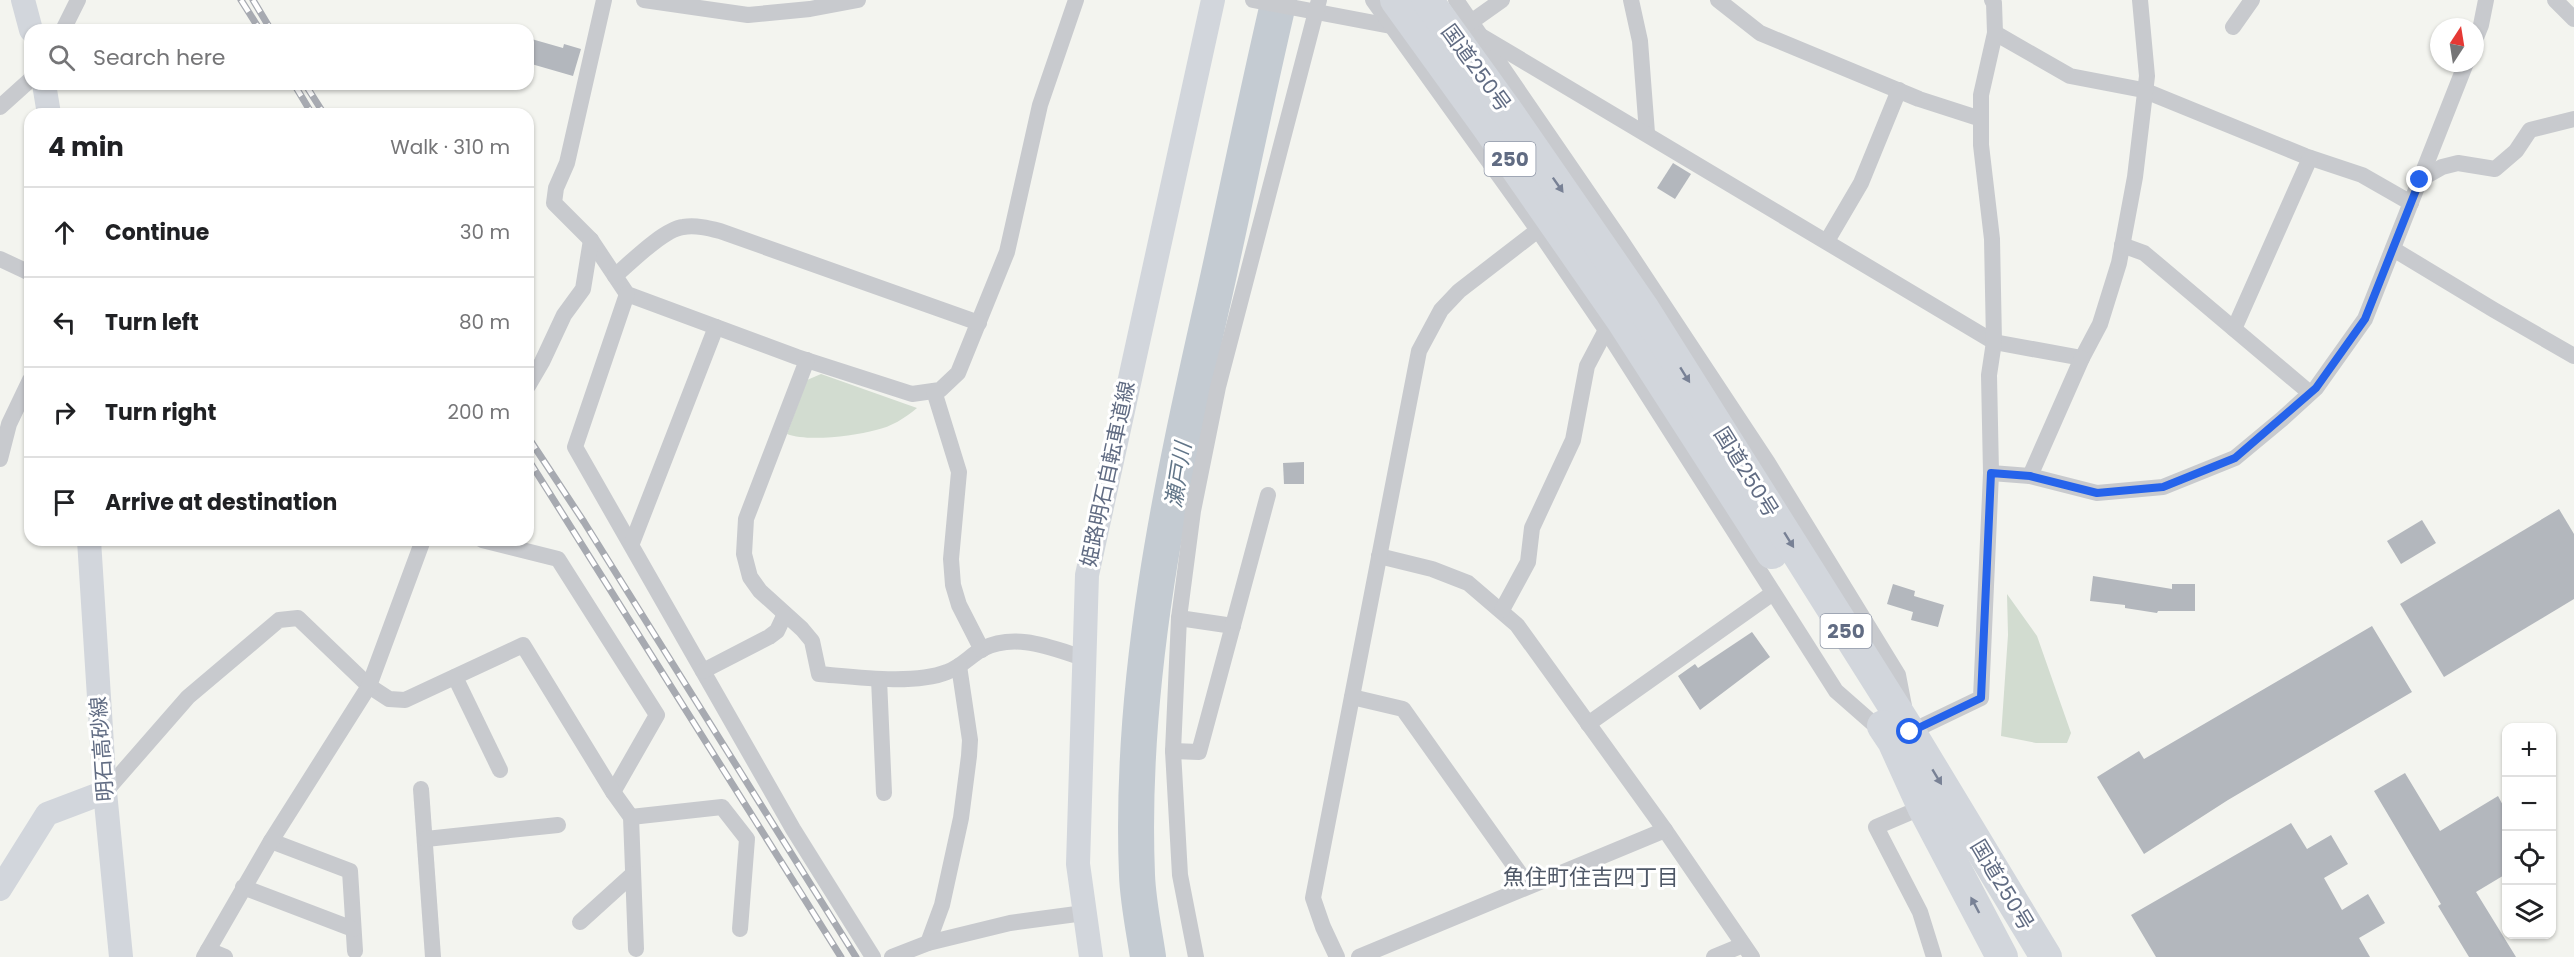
<!DOCTYPE html>
<html lang="en">
<head>
<meta charset="utf-8">
<style>
  :root { --surface:#fff; --page:#f6f6f6; --text:#202124; --muted:#757577; --line:#e0e0e0 }
  body { margin:0; font-family:Poppins,"Noto Sans JP",sans-serif; background:var(--page); color:var(--text) }
  .controls { position:absolute; right:18px; bottom:18px; display:grid; overflow:hidden; border-radius:12px; box-shadow:0 2px 4px #0004 }
  .controls button { width:54px; height:54px; display:grid; place-items:center; padding:0; border:0; border-bottom:2px solid var(--line); background:var(--surface); color:var(--text); font:30px sans-serif }
  .compass { position:absolute; left:2430px; top:18px; width:54px; height:54px; border-radius:50%; background:var(--surface); box-shadow:0 2px 4px #0004; rotate:12deg }
  .stop { position:absolute; width:18px; height:18px; margin:-14px; border:4px solid #2563eb; border-radius:50%; background:#fff }
  .stop.end { background:#2563eb; border-color:#fff; box-shadow:0 2px 6px #0008 }
  .list { margin:0; padding:0; list-style:none }
  h2 { display:flex; justify-content:space-between; align-items:center; height:78px; margin:0; padding:0 24px; font-size:26px }
  h2 small { font-size:20px; font-weight:400; color:var(--muted) }
  .list li { display:grid; grid-template-columns:39px 1fr auto; gap:18px; align-items:center; box-sizing:border-box; height:90px; padding:0 24px; border-top:2px solid var(--line) }
  .list b { display:block; font-size:22px; white-space:nowrap }
  .list em { font-size:20px; font-style:normal; color:var(--muted) }
  .icon { flex:none; width:33px; height:33px; fill:none; stroke:currentColor; stroke-width:2; stroke-linecap:round; stroke-linejoin:round }
  .map { position:relative; flex:none; width:2574px; height:957px; overflow:hidden }
  .search { position:absolute; background:var(--surface); box-shadow:0 2px 4px #0004; left:24px; top:24px; width:510px; height:66px; display:flex; align-items:center; gap:15px; box-sizing:border-box; padding:0 21px; border-radius:18px; color:var(--muted); font-size:22px }
  .panel { position:absolute; background:var(--surface); box-shadow:0 2px 4px #0004; left:24px; top:108px; width:510px; height:438px; border-radius:18px }
  .map>svg:first-child { display:block }
  .green { fill:#d2dcd0 }
  .lines { fill:none; stroke-linecap:round; stroke-linejoin:round }
  .river { stroke:#c4cbd2; stroke-width:36 }
  .building { fill:#b3b7bd }
  .street { stroke:#c8cace; stroke-width:16 }
  .secondary { stroke:#d2d6dc; stroke-width:24 }
  .highway { stroke:#d2d6dc; stroke-width:32 }
  .rail-casing { stroke:#a7aab1; stroke-width:7 }
  .rail { stroke:#fff; stroke-width:4.5; stroke-dasharray:14; stroke-linecap:butt }
  .oneway { fill:#788195 }
  .route { stroke:#2563eb; stroke-width:8 }
  .labels { text-anchor:middle; stroke-width:6; stroke-linejoin:round; paint-order:stroke }
  .shield { fill:#fff; stroke:#9098a8; stroke-width:1.5 }
  .shield-label { font-size:20px; font-weight:bold; fill:#616c83 }
  .street-label { font-size:21px; fill:#616c83; stroke:#fff }
  .water-label { font-size:22px; font-style:italic; fill:#617588; stroke:#fff }
  .neighbourhood-label { font-size:22px; fill:#4f5867; stroke:#fff }
</style>
</head>
<body>
<div class="map">
<svg width="2574" height="957" viewBox="0 0 2574 957">
  <rect width="100%" height="100%" fill="#f3f4ef"/>
  <!-- green -->
  <g class="green">
    <path d="M821,374L917,408C905,418 891,427 876,430C853,436 808,442 787,434L807,380Z"/>
    <path d="M2007,594L2037,636L2071,733L2067,743H2036L2001,736L2008,635Z"/>
  </g>
  <g class="lines">
    <!-- river -->
    <path class="river" d="M1148,957C1144,930 1138,902 1137,875C1129,680 1171,485 1214,296C1236,197 1256,98 1279,0"/>
  </g>
  <!-- building -->
  <g class="building">
    <path d="M528,38L563,48L564,44L581,49L573,76L528,63Z"/>
    <path d="M1673,163L1691,174L1675,199L1657,188Z"/>
    <path d="M1304,462V484H1284L1283,463Z"/>
    <path d="M2559,509L2574,534V599L2444,677L2400,604Z"/>
    <path d="M2422,520L2436,543L2401,564L2387,541Z"/>
    <path d="M2093,576L2172,589V584H2195V611H2158L2157,613L2125,608V605L2090,601Z"/>
    <path d="M1893,584L1915,591L1914,596L1944,605L1938,627L1911,620L1913,612L1887,604Z"/>
    <path d="M2372,626L2412,692L2228,800L2144,854L2097,777L2139,751L2144,759Z"/>
    <path d="M1752,632L1770,657L1700,710L1678,676L1695,664L1698,668Z"/>
    <path d="M2405,773L2440,831L2498,796L2506,811V874L2476,892L2516,957H2469L2438,906L2441,904L2374,791Z"/>
    <path d="M2291,823L2307,849L2331,835L2348,864L2324,878L2342,910L2368,894L2385,923L2359,938L2370,957H2156L2131,915Z"/>
  </g>
  <g class="lines">
    <!-- street -->
    <g class="street">
      <path d="M604,0L567,163L556,188L554,203L591,240L627,294L797,357L912,394L940,390L958,373L1007,252L1040,105L1076,0"/>
      <path d="M644,0L748,15L810,9L858,0"/>
      <path d="M1253,0L1396,27"/>
      <path d="M1373,0L1538,230L1606,330L1836,691L1885,734"/>
      <path d="M1456,0L1620,239L1768,463L1898,675L1904,706"/>
      <path d="M1631,0L1640,41L1647,133"/>
      <path d="M1718,0L1760,33L1919,99L1981,119"/>
      <path d="M2555,0L2574,19"/>
      <path d="M1471,22L1502,0"/>
      <path d="M2233,27L2252,0"/>
      <path d="M63,30L78,0"/>
      <path d="M1995,33L2070,76L2143,90L2305,156L2362,175L2411,203"/>
      <path d="M1454,37L1469,39L1483,37L1994,342L2082,358L2100,324L2119,263L2135,177L2147,76L2140,0"/>
      <path d="M2475,40L2481,25L2486,0"/>
      <path d="M0,107L30,80"/>
      <path d="M2419,180L2442,167L2458,163L2495,169L2516,151L2530,130L2574,119"/>
      <path d="M1827,241L1861,183L1899,90"/>
      <path d="M2122,245L2144,253L2310,393"/>
      <path d="M2393,249L2494,310L2574,356"/>
      <path d="M0,259L30,273"/>
      <path d="M615,276C630,263 664,229 683,227C696,225 708,228 720,231L979,323"/>
      <path d="M627,294L575,447L793,829L873,957"/>
      <path d="M2234,329L2310,158"/>
      <path d="M807,360L746,519L744,554L750,577L760,591L802,629L812,641L819,674C855,677 914,685 947,672C961,667 970,656 982,649C1016,632 1051,648 1084,658"/>
      <path d="M528,386L542,362L564,315L583,289L591,240"/>
      <path d="M934,391L959,472L951,559L953,585L959,605L982,650"/>
      <path d="M0,459L9,424L30,380"/>
      <path d="M1991,473L2030,476L2097,493L2163,487L2235,458L2282,419L2316,388L2365,319L2466,63"/>
      <path d="M2030,476L2082,358"/>
      <path d="M482,540L558,559L657,715L613,792"/>
      <path d="M632,543L716,327"/>
      <path d="M1379,556L1432,569L1468,583L1517,625L1665,830L1752,957"/>
      <path d="M1502,610L1528,562L1532,528L1573,440L1587,366L1606,330L1607,321"/>
      <path d="M1179,618L1233,626"/>
      <path d="M703,671L769,637L777,631L785,614"/>
      <path d="M455,677L500,770"/>
      <path d="M879,679L884,793"/>
      <path d="M1352,697L1403,709L1528,885"/>
      <path d="M1588,724L1773,593"/>
      <path d="M1906,734L1981,698L1991,473L1989,375L1994,342L1992,239L1981,145V95L1995,33L1994,3L1992,0"/>
      <path d="M1173,751L1199,752L1268,495"/>
      <path d="M421,789L433,957"/>
      <path d="M105,792L188,697L279,620L298,618L369,686L389,699L405,700L523,645L613,792L631,817L636,949"/>
      <path d="M1923,807L1876,827L1920,912L1934,957"/>
      <path d="M631,817L722,807L747,839L740,929"/>
      <path d="M426,839L558,825"/>
      <path d="M271,841L350,871L355,951"/>
      <path d="M243,887L353,929"/>
      <path d="M580,922L633,874"/>
      <path d="M928,943L942,905L961,818L969,756L970,740L959,666"/>
      <path d="M208,950L225,957"/>
      <path d="M204,957L271,841L369,686L423,540"/>
      <path d="M892,957L928,943L1010,923L1084,913"/>
      <path d="M1196,957L1180,875L1173,751L1179,618L1193,511L1218,387L1319,0"/>
      <path d="M1337,957L1323,927L1313,898L1419,351L1441,310L1459,291L1538,230"/>
      <path d="M1359,957L1665,830"/>
      <path d="M1714,957L1743,945"/>
    </g>
    <!-- secondary -->
    <g class="secondary">
      <path d="M23,0L31,30"/>
      <path d="M44,84L49,114"/>
      <path d="M89,540L105,792L121,957"/>
      <path d="M0,889L47,814L105,792"/>
      <path d="M1091,957L1078,864L1087,575L1213,0"/>
    </g>
    <!-- highway -->
    <g class="highway">
      <path d="M1396,0L1487,126L1622,320L1772,553"/>
      <path d="M1427,0L1507,111L1643,308L1910,732L2046,957"/>
      <path d="M1883,726L1893,741L1923,807L2002,957"/>
    </g>
    <!-- rail casing -->
    <g class="rail-casing">
      <g id="rail">
        <path d="M241,0L260,30"/>
        <path d="M253,0L271,30"/>
        <path d="M294,84L312,114"/>
        <path d="M305,84L324,114"/>
        <path d="M528,437L584,522L856,957"/>
        <path d="M528,459L841,957"/>
      </g>
    </g>
    <!-- rail -->
    <use href="#rail" class="rail"/>
  </g>
  <!-- one-way arrows -->
  <defs><path id="oneway-solid" d="M-6-.8H1V-3.2L6.5 0L1 3.2V.8H-6Z" transform="scale(1.5)"/></defs>
  <g class="oneway">
    <use href="#oneway-solid" transform="translate(1558 185) rotate(55)"/>
    <use href="#oneway-solid" transform="translate(1685 375) rotate(58)"/>
    <use href="#oneway-solid" transform="translate(1789 540) rotate(58)"/>
    <use href="#oneway-solid" transform="translate(1937 777) rotate(59)"/>
    <use href="#oneway-solid" transform="translate(1975 905) rotate(-118)"/>
  </g>
  <g class="lines">
    <!-- route -->
    <path class="route" d="M1910,732L1981,698L1991,473L2030,476L2097,493L2163,487L2235,458L2316,388L2365,319L2420,180"/>
  </g>
  <g class="labels">
    <!-- shield labels -->
    <g class="shield">
      <rect x="1484.5" y="142" width="51" height="34" rx="4.5"/>
      <rect x="1820.5" y="614" width="51" height="34" rx="4.5"/>
    </g>
    <g class="shield-label">
      <text x="1510" y="166">250</text>
      <text x="1846" y="638">250</text>
    </g>
    <!-- street labels -->
    <g class="street-label">
      <text transform="translate(1476 68) rotate(54)" y="7">国道250号</text>
      <text transform="translate(1746 472) rotate(58)" y="7">国道250号</text>
      <text transform="translate(1108 474) rotate(-78)" y="7">姫路明石自転車道線</text>
      <text transform="translate(102 749) rotate(-94)" y="7">明石高砂線</text>
      <text transform="translate(2002 885) rotate(59)" y="7">国道250号</text>
    </g>
    <!-- water labels -->
    <g class="water-label">
      <text transform="translate(1178 475) rotate(-81)" y="8">瀬戸川</text>
    </g>
    <!-- neighbourhood labels -->
    <g class="neighbourhood-label">
      <text x="1591" y="885">魚住町住吉四丁目</text>
    </g>
  </g>
</svg>
<div class="controls">
<button>+</button>
<button>−</button>
<button><svg class="icon" aria-label="locate" viewBox="0 0 24 24"><circle cx="12" cy="12" r="6"/><path d="M12 2v4M12 18v4M2 12h4M18 12h4"/></svg></button>
<button><svg class="icon" aria-label="layers" viewBox="0 0 24 24"><path d="M12 4l9 5-9 5-9-5zM3 14l9 5 9-5"/></svg></button>
</div>
<svg class="compass" viewBox="-18 -18 36 36"><path d="M0-13l5 13h-10z" fill="#e53935"/><path d="M0 13l5-13h-10z" fill="#757577"/></svg>
<div class="stop" style="left:1910px;top:732px"></div>
<div class="stop end" style="left:2420px;top:180px"></div>
<div class="search"><svg class="icon" aria-label="search" viewBox="0 0 24 24"><circle cx="10" cy="10" r="6"/><path d="M15 15l6 6"/></svg>Search here</div>
<section class="panel">
<h2>4 min<small>Walk · 310 m</small></h2>
<ul class="list">
<li><svg class="icon" aria-label="ahead" viewBox="0 0 24 24"><path d="M12 20V5M6 11l6-6 6 6"/></svg><div><b>Continue</b></div><em>30 m</em></li>
<li><svg class="icon" aria-label="left" viewBox="0 0 24 24"><path d="M17 20v-9H6M10 6l-5 5 5 5"/></svg><div><b>Turn left</b></div><em>80 m</em></li>
<li><svg class="icon" aria-label="right" viewBox="0 0 24 24"><path d="M7 20v-9h11M14 6l5 5-5 5"/></svg><div><b>Turn right</b></div><em>200 m</em></li>
<li><svg class="icon" aria-label="arrive" viewBox="0 0 24 24"><path d="M6 21V4h12l-3 4 3 4H6"/></svg><div><b>Arrive at destination</b></div></li>
</ul>
</section>
</div>
</body>
</html>
